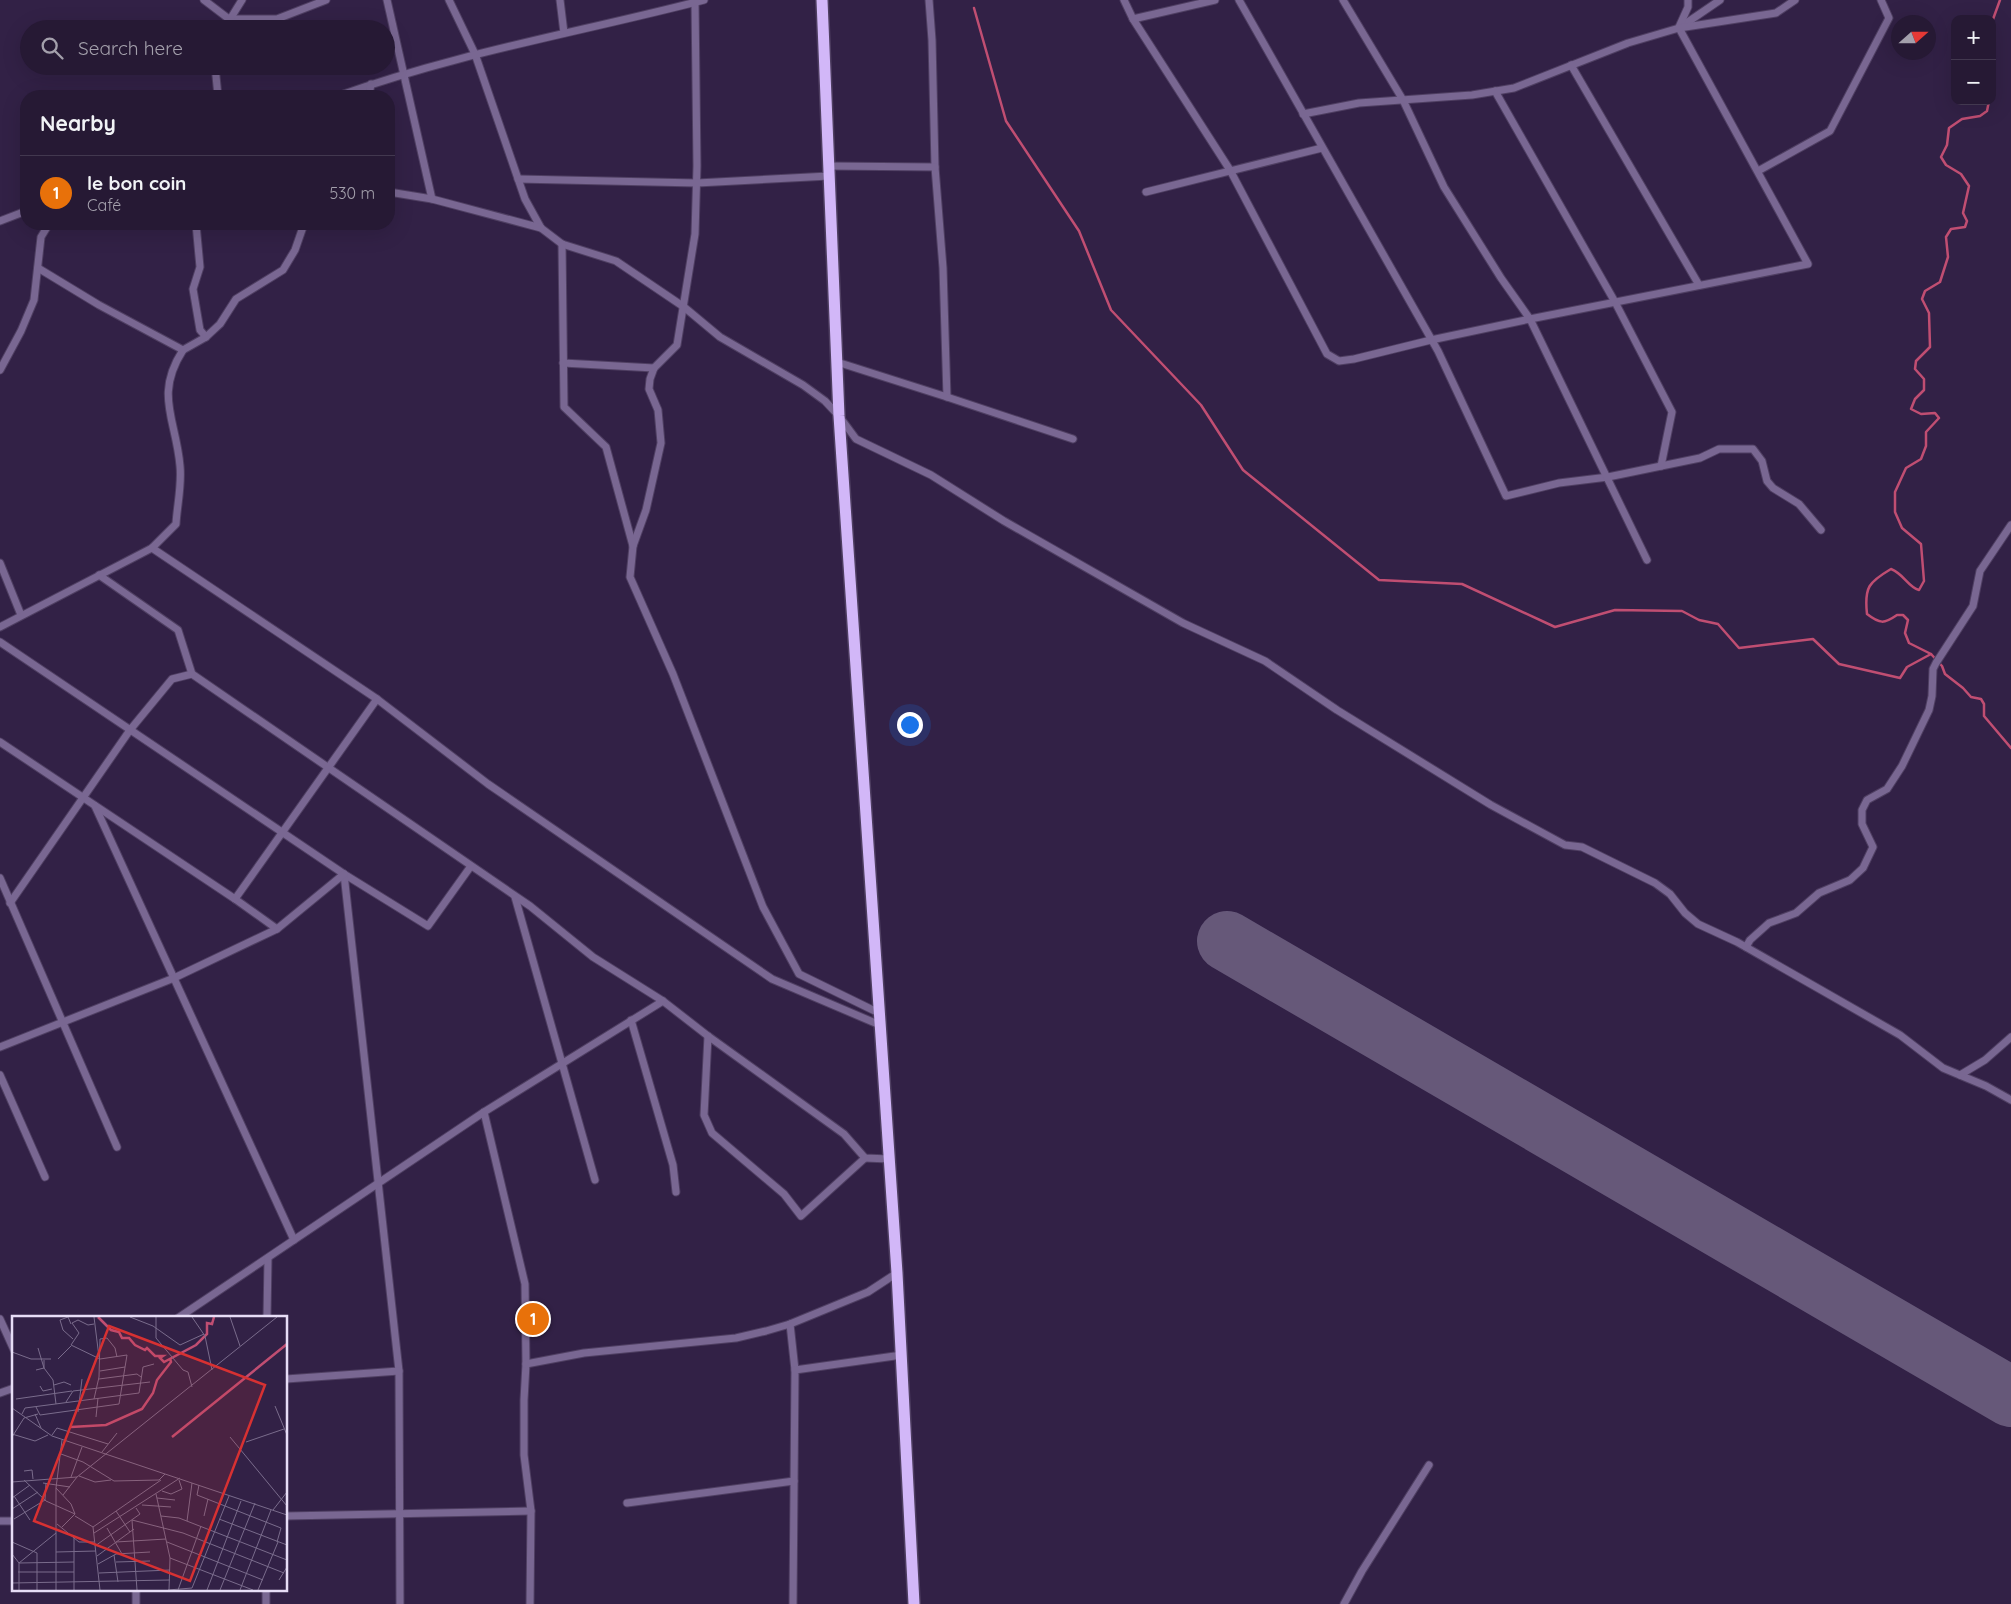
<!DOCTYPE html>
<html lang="en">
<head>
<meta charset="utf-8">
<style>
  :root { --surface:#261934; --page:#2e223c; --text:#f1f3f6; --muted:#a4a0ac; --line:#42384f; --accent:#a2c929 }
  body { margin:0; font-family:Quicksand,sans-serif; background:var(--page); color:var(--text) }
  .controls { position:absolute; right:15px; top:15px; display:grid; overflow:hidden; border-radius:10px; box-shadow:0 5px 20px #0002 }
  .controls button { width:45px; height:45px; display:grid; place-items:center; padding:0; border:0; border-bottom:1px solid var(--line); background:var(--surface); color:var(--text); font:25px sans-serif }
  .compass { position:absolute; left:1891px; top:15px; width:45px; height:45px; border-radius:50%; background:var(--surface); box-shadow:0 5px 20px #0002; rotate:69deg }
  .you { position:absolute; left:909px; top:724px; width:18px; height:18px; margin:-12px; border:4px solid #fff; border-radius:50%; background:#1a73e8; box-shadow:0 0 0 8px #1a73e833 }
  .badge { display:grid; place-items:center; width:32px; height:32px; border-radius:50%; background:var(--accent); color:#fff; font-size:16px; font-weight:700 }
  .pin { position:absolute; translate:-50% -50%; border:2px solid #fff; box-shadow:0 1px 5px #0006 }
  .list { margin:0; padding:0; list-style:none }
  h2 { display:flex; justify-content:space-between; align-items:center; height:65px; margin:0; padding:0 20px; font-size:21px }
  h2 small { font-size:16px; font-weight:400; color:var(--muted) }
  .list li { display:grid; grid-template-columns:32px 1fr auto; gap:15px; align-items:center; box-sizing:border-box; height:75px; padding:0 20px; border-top:1px solid var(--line) }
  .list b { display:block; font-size:19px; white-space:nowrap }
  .list p { margin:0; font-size:16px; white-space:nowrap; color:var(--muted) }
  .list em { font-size:16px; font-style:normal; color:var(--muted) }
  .icon { flex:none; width:28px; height:28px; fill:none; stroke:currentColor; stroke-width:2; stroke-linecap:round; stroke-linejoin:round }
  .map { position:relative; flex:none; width:2011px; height:1604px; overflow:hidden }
  .search { position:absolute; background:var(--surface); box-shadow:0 5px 20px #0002; left:20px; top:20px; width:375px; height:55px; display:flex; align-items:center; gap:12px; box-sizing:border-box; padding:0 18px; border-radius:28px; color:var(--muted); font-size:19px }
  .panel { position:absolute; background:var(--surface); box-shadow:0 5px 20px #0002; left:20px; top:90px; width:375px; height:140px; border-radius:20px }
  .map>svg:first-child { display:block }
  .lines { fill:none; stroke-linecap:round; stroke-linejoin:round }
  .stream { stroke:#c04e72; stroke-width:2.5 }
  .runway { stroke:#665879; stroke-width:60 }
  .minor-casing { stroke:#4f3f62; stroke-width:9 }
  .trunk-casing { stroke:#4f3f62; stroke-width:14 }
  .minor { stroke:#796792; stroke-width:7 }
  .trunk { stroke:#d2b7f8; stroke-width:11 }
  .inset-river { fill:none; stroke:#c04e72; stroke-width:2.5 }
  .inset-road { fill:none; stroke:#7a6c8c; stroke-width:1 }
  .view { fill:#d73132; fill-opacity:0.15; stroke:#d73132; stroke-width:2.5 }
  .inset-edge { fill:none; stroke:#e7ddf6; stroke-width:2.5 }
</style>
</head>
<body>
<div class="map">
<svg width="2011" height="1604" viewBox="0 0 2011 1604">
  <rect width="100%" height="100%" fill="#322146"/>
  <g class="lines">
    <!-- stream -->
    <g class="stream">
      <path d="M974,8L1006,121L1079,231L1111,310L1201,405L1243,470L1379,580L1462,584L1555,627L1615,610L1682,611L1699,620L1718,624L1739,648L1813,639L1839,664L1900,678L1907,667L1931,654"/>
      <path d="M1992,22L2000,0"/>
      <path d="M1989,101L1987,111L1980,116L1962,119L1949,128L1947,145L1941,157L1946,165L1961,174L1969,186L1963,213L1967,221L1965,227L1951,229L1946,237L1948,257L1940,282L1925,291L1922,299L1929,313L1930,347L1916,361L1915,369L1924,379V390L1915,399L1911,409L1921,414L1935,413L1939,418L1926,432V446L1921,459L1906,468L1895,492V512L1902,528L1921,544L1924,581L1919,590C1908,587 1904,574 1891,569C1869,582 1864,587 1867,614C1880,624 1884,624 1897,615H1903L1908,620L1905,633L1909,643L1931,654L1942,666L1945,674L1963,688L1971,697L1981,699L1984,704V716L2011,748"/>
    </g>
    <!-- runway -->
    <path class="runway" d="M1227,941L2011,1397"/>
    <!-- minor casing -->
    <g class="minor-casing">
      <g id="minor">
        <path d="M204,0L229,19H277L326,0"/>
        <path d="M387,0L432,199"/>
        <path d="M449,0L475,54L525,199L541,228L562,244L616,261L684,307L720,337L803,385L825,401L839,416L856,439L931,475L1004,521L1183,623L1265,661L1337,710L1491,805L1565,845L1582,847L1655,883L1670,894L1685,913L1698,924L1737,942L1900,1035L1943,1068L1986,1086L2011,1100"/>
        <path d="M560,0L564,33"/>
        <path d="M929,0L932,40L935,167L943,268L947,397"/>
        <path d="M1124,0L1133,19L1230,170L1327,354L1339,361L1354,359L1431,340L1530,319L1808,264L1679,28"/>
        <path d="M1239,0L1438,351L1506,496L1559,483L1608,477L1700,458L1719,449H1753L1762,461L1767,481L1773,488L1799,504L1821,530"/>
        <path d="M1343,0L1403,100L1444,187L1501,278L1530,319L1647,560"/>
        <path d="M695,2L697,166L695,234L677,345L654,368L650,379L649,389L658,410L661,443L646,510L633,546L630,577L673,674L763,907L799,974L879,1013"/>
        <path d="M1133,19L1215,0"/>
        <path d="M1682,26L1720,0"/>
        <path d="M1679,27L1688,7V0"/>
        <path d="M224,29L242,0"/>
        <path d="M1571,65L1699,285"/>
        <path d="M215,66L218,96"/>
        <path d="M1495,91L1615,302L1672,412L1661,466"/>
        <path d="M338,96C457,53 581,32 704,0"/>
        <path d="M369,96L371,84"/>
        <path d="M1303,114L1359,103L1472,95L1514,88L1628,43L1679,28L1776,13L1795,0"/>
        <path d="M828,166L935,167"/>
        <path d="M1758,171L1830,131L1889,18L1881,0"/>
        <path d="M518,179L697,183L829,176"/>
        <path d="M389,192L432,199L541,228"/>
        <path d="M1146,192L1322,148"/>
        <path d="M0,221L26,211"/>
        <path d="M196,224L200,267L193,289L200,330L206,337"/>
        <path d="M562,244L564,407L606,447L633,546"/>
        <path d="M38,268L99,305L183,350L206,337L220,324L236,299L283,270L295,250L304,224"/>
        <path d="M837,362L947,397L1073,439"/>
        <path d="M563,363L654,368"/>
        <path d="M0,370L21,331L34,300L41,237L49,224"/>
        <path d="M152,548L377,699L488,784L772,979L880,1025"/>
        <path d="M0,563L21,615"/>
        <path d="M99,575L178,630L192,674L530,906L593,957L663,1001L708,1036L844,1134L865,1158L889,1159"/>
        <path d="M0,627L152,548L176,524C177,506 182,485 180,466C176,419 154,395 183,350"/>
        <path d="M0,642L344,874L428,926L471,866"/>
        <path d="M0,742L235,899L277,929"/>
        <path d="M95,806L294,1240"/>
        <path d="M344,874L399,1371L400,1604"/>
        <path d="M0,878L117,1147"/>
        <path d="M515,897L595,1180"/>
        <path d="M235,899L377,699"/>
        <path d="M10,903L130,730L172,679L192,674"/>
        <path d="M1746,947L1750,940L1769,923L1796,913L1819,893L1850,880L1863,868L1873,847L1862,824V810L1867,800L1887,789L1902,766L1929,710L1932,696L1933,669L1936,663L1973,606L1980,571L2011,525"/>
        <path d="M631,1020L673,1165L676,1192"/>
        <path d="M708,1036L704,1115L712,1133L784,1194L801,1216L865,1158"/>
        <path d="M0,1047L174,978L277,929L344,874"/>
        <path d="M0,1075L45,1177"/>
        <path d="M1960,1075L1985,1060L2011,1037"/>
        <path d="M484,1112L525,1284L526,1364L524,1400V1455L531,1511L530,1604"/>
        <path d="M178,1318L484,1112L663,1001"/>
        <path d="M267,1318L268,1258"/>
        <path d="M0,1319L14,1350"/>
        <path d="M790,1324L795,1370"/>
        <path d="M526,1364L584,1353L736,1338L766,1331L790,1324L868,1292L897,1273"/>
        <path d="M286,1379L399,1371"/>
        <path d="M0,1393L14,1388"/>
        <path d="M627,1503L794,1481"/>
        <path d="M286,1516L531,1511"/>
        <path d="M0,1521H14"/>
        <path d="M136,1604V1590"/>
        <path d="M266,1604V1590"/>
        <path d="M793,1604L795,1370L902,1355"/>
        <path d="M1344,1604L1362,1571L1429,1465"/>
      </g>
    </g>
    <!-- trunk casing -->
    <g class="trunk-casing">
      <path id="trunk" d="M822,0L839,416L897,1273L914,1604"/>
    </g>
    <!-- minor -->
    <use href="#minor" class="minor"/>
    <!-- trunk -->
    <use href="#trunk" class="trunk"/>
  </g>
  <!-- overview -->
  <g transform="translate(12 1316)">
    <rect width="275" height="275" fill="#322146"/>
    <path class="inset-river" d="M86,1L99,14L107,16L110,22H117L123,29L133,34L135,32L143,40H151L148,42L152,46L184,29L195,18V7L200,8L202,1M59,111L94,109L130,93L141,77L145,64L159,46L158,42M160,121L275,28"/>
    <path class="inset-road" d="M82,1L87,41M118,1L141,10L168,29L192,18M144,1V22L171,54L176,56L180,71M180,1L193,20L200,54M218,1L228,30M59,8L56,1L48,4L51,14L61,23M88,23L95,22L103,32L105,41M26,32L32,52L41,64L44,88M0,36L19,43H39M46,43L59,30M24,54L32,52V44M88,55L113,51M87,63L125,58L129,61M42,69L52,66L59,69M28,70L31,75L40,73M4,83L60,75M82,83L87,61L88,23M54,86L61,75L138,66M263,90L275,119M24,91L28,99L107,88L115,39L88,43L59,29L67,17L60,7L66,4L76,9L82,8M0,92L40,120L275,199M66,96L70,63M10,98L13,92L127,77L131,51L142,48M23,98L29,112M84,101L86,82M0,118L23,125L36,119M40,119L45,112L96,128M0,121L12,102L26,98M218,121L275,190M234,126L272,113M90,136L105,117M49,138L71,146L102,165L147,164L153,158M12,155L20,154L21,163M67,160L83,166L99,164M59,161L70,131M12,164L34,185L63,198M0,166L65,161L265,1M31,167L58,171M187,169L185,179L269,212L265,226M44,172L59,188L63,198L50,211M150,175L159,178L170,173L167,164M144,178L158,242L157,274M51,179L65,161M2,180L18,204M0,182L18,169M145,182L163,184M130,189L159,191M0,193L26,176M261,194L275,176M104,195L118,216M63,200L81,211L88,274M149,200L167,202L275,244M192,200L196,183M2,203L33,184L34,167M207,203L275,229M120,204L171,217L272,257M120,204L125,274M175,205L180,167M45,208L67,226H82M81,211L149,164M95,212L110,238M82,217L168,162M62,222V246M0,226L25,237V274M104,226L154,223M155,226L251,264M83,230L128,198L124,192M44,236L84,235M0,238L7,247L62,246V274M102,239L106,266M85,240L122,213M158,242L241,274M104,246L138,245M86,248L104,238L138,236M6,256H62M87,257L158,254M267,264L275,251M0,267L158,264M7,274V247L44,217M44,274V172L50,124M156,274L180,272L217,180M166,274L189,210M195,274L229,185M208,274L243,187M228,274L259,194M246,274L266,226"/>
    <path class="view" d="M97,10L253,69L178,265L22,205Z"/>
    <rect width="275" height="275" class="inset-edge"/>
  </g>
</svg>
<div class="controls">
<button>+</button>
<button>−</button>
</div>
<svg class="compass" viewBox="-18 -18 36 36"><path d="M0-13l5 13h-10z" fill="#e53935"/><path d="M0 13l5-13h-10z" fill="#a4a0ac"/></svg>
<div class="you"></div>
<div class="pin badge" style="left:533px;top:1319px;background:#e8710a">1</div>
<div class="search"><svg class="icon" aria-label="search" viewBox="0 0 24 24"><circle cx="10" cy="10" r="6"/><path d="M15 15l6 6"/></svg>Search here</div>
<section class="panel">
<h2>Nearby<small></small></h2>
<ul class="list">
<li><span class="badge" style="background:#e8710a">1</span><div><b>le bon coin</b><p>Café</p></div><em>530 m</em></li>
</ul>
</section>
</div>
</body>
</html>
